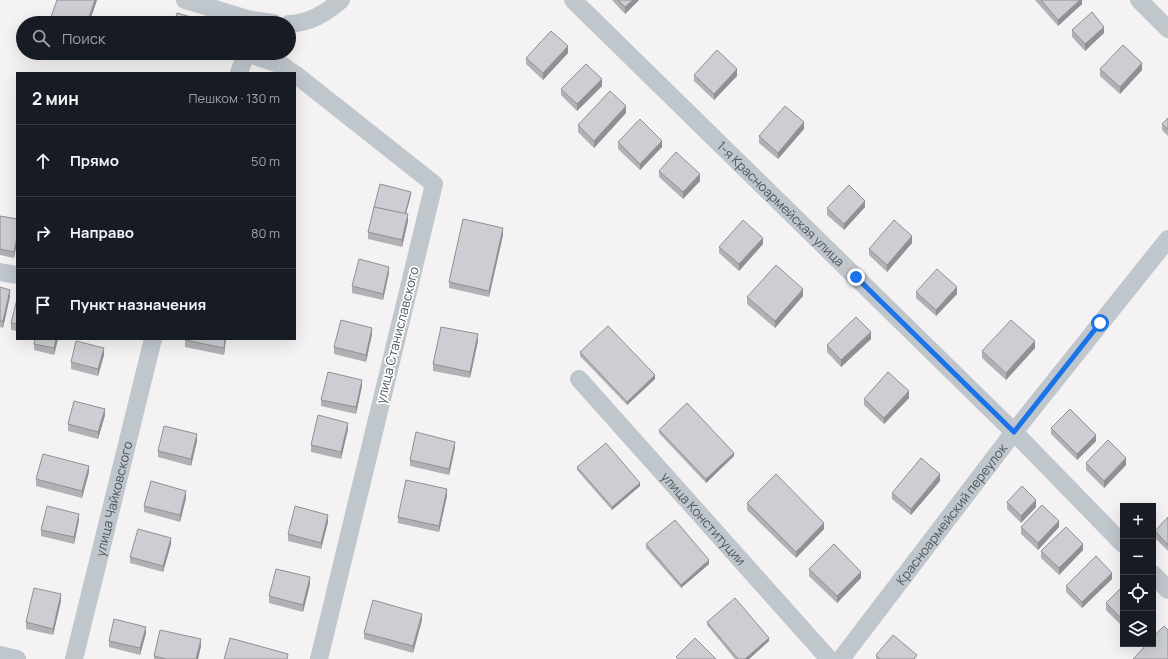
<!DOCTYPE html>
<html lang="ru">
<head>
<meta charset="utf-8">
<style>
  :root { --surface:#171b24; --page:#20242c; --text:#f1f3f6; --muted:#9ea1a6; --line:#363941 }
  body { margin:0; font-family:Manrope,sans-serif; background:var(--page); color:var(--text) }
  .controls { position:absolute; right:12px; bottom:12px; display:grid; overflow:hidden; border-radius:0px; box-shadow:0 4px 16px #0002 }
  .controls button { width:36px; height:36px; display:grid; place-items:center; padding:0; border:0; border-bottom:1px solid var(--line); background:var(--surface); color:var(--text); font:20px sans-serif }
  .stop { position:absolute; width:12px; height:12px; margin:-9px; border:3px solid #1a73e8; border-radius:50%; background:#fff }
  .stop.end { background:#1a73e8; border-color:#fff; box-shadow:0 1px 4px #0008 }
  .list { margin:0; padding:0; list-style:none }
  h2 { display:flex; justify-content:space-between; align-items:center; height:52px; margin:0; padding:0 16px; font-size:17px }
  h2 small { font-size:13px; font-weight:400; color:var(--muted) }
  .list li { display:grid; grid-template-columns:26px 1fr auto; gap:12px; align-items:center; box-sizing:border-box; height:72px; padding:0 16px; border-top:1px solid var(--line) }
  .list b { display:block; font-size:15px; white-space:nowrap }
  .list em { font-size:13px; font-style:normal; color:var(--muted) }
  .icon { flex:none; width:22px; height:22px; fill:none; stroke:currentColor; stroke-width:2; stroke-linecap:round; stroke-linejoin:round }
  .map { position:relative; flex:none; width:1168px; height:659px; overflow:hidden }
  .search { position:absolute; background:var(--surface); box-shadow:0 4px 16px #0002; left:16px; top:16px; width:280px; height:44px; display:flex; align-items:center; gap:10px; box-sizing:border-box; padding:0 14px; border-radius:22px; color:var(--muted); font-size:15px }
  .panel { position:absolute; background:var(--surface); box-shadow:0 4px 16px #0002; left:16px; top:72px; width:280px; height:268px; border-radius:0px }
  .map>svg:first-child { display:block }
  .lines { fill:none; stroke-linecap:round; stroke-linejoin:round }
  .minor { stroke:#bfc6cc; stroke-width:18 }
  .wall { fill:#b0b1b5 }
  .shaded-wall { fill:#909094 }
  .building { fill:#cdced3; stroke:#909094 }
  .route { stroke:#1a73e8; stroke-width:5 }
  .labels { text-anchor:middle; stroke-width:3.5; stroke-linejoin:round; paint-order:stroke }
  .street-label { font-size:13px; fill:#4c555d; stroke:#fff }
</style>
</head>
<body>
<div class="map">
<svg width="1168" height="659" viewBox="0 0 1168 659">
  <rect width="100%" height="100%" fill="#f4f2f2"/>
  <g class="lines">
    <!-- minor -->
    <g class="minor">
      <path d="M185,0L251,20L273,23"/>
      <path id="s1" d="M573,0L1014,432L1123,544"/>
      <path d="M1139,0L1168,29"/>
      <path d="M289,24C310,23 326,13 341,0"/>
      <path d="M239,73L246,53L282,65L293,73"/>
      <path d="M295,74L434,184L319,659"/>
      <path d="M0,272L17,275"/>
      <path id="s2" d="M579,379L829,659"/>
      <path d="M1153,574L1168,590"/>
      <path d="M0,655L17,659"/>
      <path id="s3" d="M74,659L153,339"/>
      <path id="s4" d="M841,659L1014,432L1168,239"/>
    </g>
  </g>
  <!-- wall -->
  <g class="wall">
    <path d="M97,0L89,23H50V20Z"/>
    <path d="M612,0H639L625,14Z"/>
    <path d="M1035,0H1082V4L1058,26Z"/>
    <path d="M1072,30L1104,33L1085,51L1072,37Z"/>
    <path d="M568,53L543,80L526,64V58Z"/>
    <path d="M1100,69L1142,70L1120,94L1100,76Z"/>
    <path d="M694,75L737,76L714,100L694,81Z"/>
    <path d="M602,86L577,111L561,95V89Z"/>
    <path d="M626,113L594,148L578,132V125Z"/>
    <path d="M1168,118V136L1162,130V124Z"/>
    <path d="M804,129L778,159L759,143V136Z"/>
    <path d="M618,142L662,147L640,170L618,149Z"/>
    <path d="M659,171L700,181L683,199L659,177Z"/>
    <path d="M411,195L406,214L408,221L402,247L368,239V232Z"/>
    <path d="M865,207L844,230L827,215V208Z"/>
    <path d="M0,216L17,219L14,258L0,255Z"/>
    <path d="M503,235L489,297L449,288V282Z"/>
    <path d="M912,243L887,272L869,255V249Z"/>
    <path d="M763,244L739,271L719,253V247Z"/>
    <path d="M389,273L383,300L352,293V286Z"/>
    <path d="M0,287L10,296L3,328L0,327Z"/>
    <path d="M916,292L957,294L936,316L916,298Z"/>
    <path d="M803,296L775,328L747,304V297Z"/>
    <path d="M17,299V331L11,330V323Z"/>
    <path d="M372,334L366,362L334,354V347Z"/>
    <path d="M58,339L54,355L34,350V344Z"/>
    <path d="M185,339H226L224,355L185,347Z"/>
    <path d="M871,339L841,367L827,352V345Z"/>
    <path d="M478,341L470,378L433,371V364Z"/>
    <path d="M1035,348L1006,380L982,358V351Z"/>
    <path d="M580,352L655,379L627,405L580,356Z"/>
    <path d="M104,355L98,376L71,369V362Z"/>
    <path d="M362,386L356,414L321,406V400Z"/>
    <path d="M909,398L884,424L864,405V399Z"/>
    <path d="M105,415L98,439L68,431V424Z"/>
    <path d="M1051,428L1096,441L1077,460L1051,434Z"/>
    <path d="M348,429L341,459L311,452V445Z"/>
    <path d="M659,430L734,456L706,483L659,433Z"/>
    <path d="M197,441L191,466L158,457V451Z"/>
    <path d="M455,448L449,475L410,466V460Z"/>
    <path d="M1086,463L1126,465L1104,488L1086,470Z"/>
    <path d="M577,467L640,486L612,510L577,470Z"/>
    <path d="M89,472L82,498L36,486V479Z"/>
    <path d="M940,481L911,515L892,499V493Z"/>
    <path d="M447,496L439,532L398,523V517Z"/>
    <path d="M186,498L180,522L144,512V506Z"/>
    <path d="M1007,502L1036,507L1021,523L1007,509Z"/>
    <path d="M747,503L824,529L796,558L747,510Z"/>
    <path d="M1168,517V551L1155,538V531Z"/>
    <path d="M79,520L74,544L41,536V530Z"/>
    <path d="M328,522L321,549L288,541V534Z"/>
    <path d="M1021,527H1059L1038,550L1021,534Z"/>
    <path d="M171,544L163,572L130,563V557Z"/>
    <path d="M646,544L709,564L681,588L646,548Z"/>
    <path d="M1083,550L1059,575L1041,558V551Z"/>
    <path d="M809,569L861,578L837,603L809,576Z"/>
    <path d="M1112,579L1082,608L1066,592V586Z"/>
    <path d="M310,584L303,612L269,603V596Z"/>
    <path d="M1123,586L1121,625L1106,610V603Z"/>
    <path d="M61,601L53,635L26,629V622Z"/>
    <path d="M422,620L413,653L364,639V633Z"/>
    <path d="M707,622L769,641L749,659H735L707,625Z"/>
    <path d="M146,633L140,655L109,647V641Z"/>
    <path d="M201,646L198,659H154V656Z"/>
    <path d="M876,655L917,659H876Z"/>
  </g>
  <!-- shaded-wall -->
  <g class="shaded-wall">
    <path d="M95,0H97L89,23H87Z"/>
    <path d="M633,0H639L625,14V7Z"/>
    <path d="M1080,0H1082V4L1058,26V20Z"/>
    <path d="M1104,27V33L1085,51V44Z"/>
    <path d="M568,46V53L543,80V73Z"/>
    <path d="M1142,63V70L1120,94V87Z"/>
    <path d="M737,69V76L714,100V94Z"/>
    <path d="M602,79V86L577,111V104Z"/>
    <path d="M626,106V113L594,148V141Z"/>
    <path d="M804,122V129L778,159V153Z"/>
    <path d="M662,141V147L640,170V164Z"/>
    <path d="M700,174V181L683,199V192Z"/>
    <path d="M411,192V195L404,220V217Z"/>
    <path d="M865,201V207L844,230V224Z"/>
    <path d="M408,214V221L402,247V240Z"/>
    <path d="M503,228V235L489,297V291Z"/>
    <path d="M912,236V243L887,272V265Z"/>
    <path d="M17,237V243L14,258V252Z"/>
    <path d="M763,238V244L739,271V264Z"/>
    <path d="M389,267V273L383,300V294Z"/>
    <path d="M957,287V294L936,316V310Z"/>
    <path d="M803,289V296L775,328V321Z"/>
    <path d="M10,290V296L3,328V321Z"/>
    <path d="M372,328V334L366,362V355Z"/>
    <path d="M871,332V339L841,367V360Z"/>
    <path d="M478,334V341L470,378V372Z"/>
    <path d="M56,339H58L54,355V348Z"/>
    <path d="M225,339H226L224,355V348Z"/>
    <path d="M1035,341V348L1006,380V373Z"/>
    <path d="M104,348V355L98,376V369Z"/>
    <path d="M655,375V379L627,405V402Z"/>
    <path d="M362,380V386L356,414V407Z"/>
    <path d="M909,391V398L884,424V418Z"/>
    <path d="M105,409V415L98,439V432Z"/>
    <path d="M348,423V429L341,459V452Z"/>
    <path d="M197,434V441L191,466V459Z"/>
    <path d="M1096,435V441L1077,460V454Z"/>
    <path d="M455,442V448L449,475V469Z"/>
    <path d="M734,453V456L706,483V479Z"/>
    <path d="M1126,458V465L1104,488V481Z"/>
    <path d="M89,466V472L82,498V491Z"/>
    <path d="M940,474V481L911,515V509Z"/>
    <path d="M640,483V486L612,510V507Z"/>
    <path d="M447,489V496L439,532V526Z"/>
    <path d="M186,491V498L180,522V515Z"/>
    <path d="M1036,500V507L1021,523V516Z"/>
    <path d="M79,514V520L74,544V537Z"/>
    <path d="M328,515V522L321,549V543Z"/>
    <path d="M1059,521V527L1038,550V543Z"/>
    <path d="M824,523V529L796,558V552Z"/>
    <path d="M171,538V544L163,572V566Z"/>
    <path d="M1083,544V550L1059,575V568Z"/>
    <path d="M709,560V564L681,588V585Z"/>
    <path d="M861,572V578L837,603V596Z"/>
    <path d="M1112,573V579L1082,608V602Z"/>
    <path d="M310,577V584L303,612V605Z"/>
    <path d="M61,594V601L53,635V629Z"/>
    <path d="M422,614V620L413,653V646Z"/>
    <path d="M1123,616V622L1121,625V618Z"/>
    <path d="M146,627V633L140,655V648Z"/>
    <path d="M769,638V641L749,659H745Z"/>
    <path d="M201,639V646L198,659H196Z"/>
  </g>
  <!-- building -->
  <g class="building">
    <path d="M57,0H95L87,23H60L50,20Z"/>
    <path d="M618,0H633L625,7Z"/>
    <path d="M1041,0H1080L1058,20Z"/>
    <path d="M1092,12L1104,27L1085,44L1072,30Z"/>
    <path d="M177,13L211,23H174Z"/>
    <path d="M551,31L568,46L543,73L526,58Z"/>
    <path d="M1123,45L1142,63L1120,87L1100,69Z"/>
    <path d="M717,50L737,69L714,94L694,75Z"/>
    <path d="M586,64L602,79L577,104L561,89Z"/>
    <path d="M610,91L626,106L594,141L578,125Z"/>
    <path d="M785,106L804,122L778,153L759,136Z"/>
    <path d="M1168,118V129L1162,124Z"/>
    <path d="M640,119L662,141L640,164L618,142Z"/>
    <path d="M676,152L700,174L683,192L659,171Z"/>
    <path d="M380,184L411,192L405,214L374,207Z"/>
    <path d="M849,185L865,201L844,224L827,208Z"/>
    <path d="M374,207L408,214L402,240L368,232Z"/>
    <path d="M0,216L17,219V237L14,252L0,249Z"/>
    <path d="M463,219L503,228L489,291L449,282Z"/>
    <path d="M743,220L763,238L739,264L719,247Z"/>
    <path d="M894,220L912,236L887,265L869,249Z"/>
    <path d="M359,259L389,267L383,294L352,286Z"/>
    <path d="M776,265L803,289L775,321L747,297Z"/>
    <path d="M937,269L957,287L936,310L916,292Z"/>
    <path d="M0,287L10,290L3,321H0Z"/>
    <path d="M17,299V324L11,323Z"/>
    <path d="M856,317L871,332L841,360L827,345Z"/>
    <path d="M341,320L372,328L366,355L334,347Z"/>
    <path d="M1011,320L1035,341L1006,373L982,351Z"/>
    <path d="M608,326L655,375L627,402L580,352Z"/>
    <path d="M441,327L478,334L470,372L433,364Z"/>
    <path d="M35,339H56L54,348L34,344Z"/>
    <path d="M185,339H225L224,348L185,340Z"/>
    <path d="M76,341L104,348L98,369L71,362Z"/>
    <path d="M328,372L362,380L356,407L321,400Z"/>
    <path d="M888,372L909,391L884,418L864,399Z"/>
    <path d="M74,401L105,409L98,432L68,424Z"/>
    <path d="M687,403L734,453L706,479L659,430Z"/>
    <path d="M1070,409L1096,435L1077,454L1051,428Z"/>
    <path d="M318,415L348,423L341,452L311,445Z"/>
    <path d="M164,426L197,434L191,459L158,451Z"/>
    <path d="M416,432L455,442L449,469L410,460Z"/>
    <path d="M1108,440L1126,458L1104,481L1086,463Z"/>
    <path d="M606,443L640,483L612,507L577,467Z"/>
    <path d="M43,454L89,466L82,491L36,479Z"/>
    <path d="M921,458L940,474L911,509L892,493Z"/>
    <path d="M776,474L824,523L796,552L747,503Z"/>
    <path d="M406,480L447,489L439,526L398,517Z"/>
    <path d="M151,481L186,491L180,515L144,506Z"/>
    <path d="M1022,486L1036,500L1021,516L1007,502Z"/>
    <path d="M1042,505L1059,521L1038,543L1021,527Z"/>
    <path d="M47,506L79,514L74,537L41,530Z"/>
    <path d="M295,506L328,515L321,543L288,534Z"/>
    <path d="M1168,517V545L1155,531Z"/>
    <path d="M675,520L709,560L681,585L646,544Z"/>
    <path d="M1066,527L1083,544L1059,568L1041,551Z"/>
    <path d="M138,529L171,538L163,566L130,557Z"/>
    <path d="M834,544L861,572L837,596L809,569Z"/>
    <path d="M1096,556L1112,573L1082,602L1066,586Z"/>
    <path d="M276,569L310,577L303,605L269,596Z"/>
    <path d="M1123,586V616L1121,618L1106,603Z"/>
    <path d="M34,588L61,594L53,629L26,622Z"/>
    <path d="M735,598L769,638L745,659H738L707,622Z"/>
    <path d="M373,600L422,614L413,646L364,633Z"/>
    <path d="M114,619L146,627L140,648L109,641Z"/>
    <path d="M1164,626L1168,630V659H1133L1147,644H1153V637Z"/>
    <path d="M160,630L201,639L196,659H166L154,656Z"/>
    <path d="M893,635L917,655L914,659H880L876,655Z"/>
    <path d="M230,638L288,654L287,659H224Z"/>
    <path d="M695,638L716,659H678L676,657Z"/>
  </g>
  <g class="lines">
    <!-- route -->
    <path class="route" d="M856,277L1014,432L1100,323"/>
  </g>
  <g class="labels">
    <!-- street labels -->
    <g class="street-label">
      <text dy="5" stroke="none"><textPath href="#s1" startOffset="291">1-я Красноармейская улица</textPath></text>
      <text transform="translate(397 335) rotate(-76)" y="5">улица Станиславского</text>
      <text dy="5" stroke="none"><textPath href="#s3" startOffset="165">улица Чайковского</textPath></text>
      <text dy="5" stroke="none"><textPath href="#s4" startOffset="182">Красноармейский переулок</textPath></text>
      <text dy="5" stroke="none"><textPath href="#s2" startOffset="187">улица Конституции</textPath></text>
    </g>
  </g>
</svg>
<div class="controls">
<button>+</button>
<button>−</button>
<button><svg class="icon" aria-label="locate" viewBox="0 0 24 24"><circle cx="12" cy="12" r="6"/><path d="M12 2v4M12 18v4M2 12h4M18 12h4"/></svg></button>
<button><svg class="icon" aria-label="layers" viewBox="0 0 24 24"><path d="M12 4l9 5-9 5-9-5zM3 14l9 5 9-5"/></svg></button>
</div>
<div class="stop" style="left:1100px;top:323px"></div>
<div class="stop end" style="left:856px;top:277px"></div>
<div class="search"><svg class="icon" aria-label="search" viewBox="0 0 24 24"><circle cx="10" cy="10" r="6"/><path d="M15 15l6 6"/></svg>Поиск</div>
<section class="panel">
<h2>2 мин<small>Пешком · 130 m</small></h2>
<ul class="list">
<li><svg class="icon" aria-label="ahead" viewBox="0 0 24 24"><path d="M12 20V5M6 11l6-6 6 6"/></svg><div><b>Прямо</b></div><em>50 m</em></li>
<li><svg class="icon" aria-label="right" viewBox="0 0 24 24"><path d="M7 20v-9h11M14 6l5 5-5 5"/></svg><div><b>Направо</b></div><em>80 m</em></li>
<li><svg class="icon" aria-label="arrive" viewBox="0 0 24 24"><path d="M6 21V4h12l-3 4 3 4H6"/></svg><div><b>Пункт назначения</b></div></li>
</ul>
</section>
</div>
</body>
</html>
